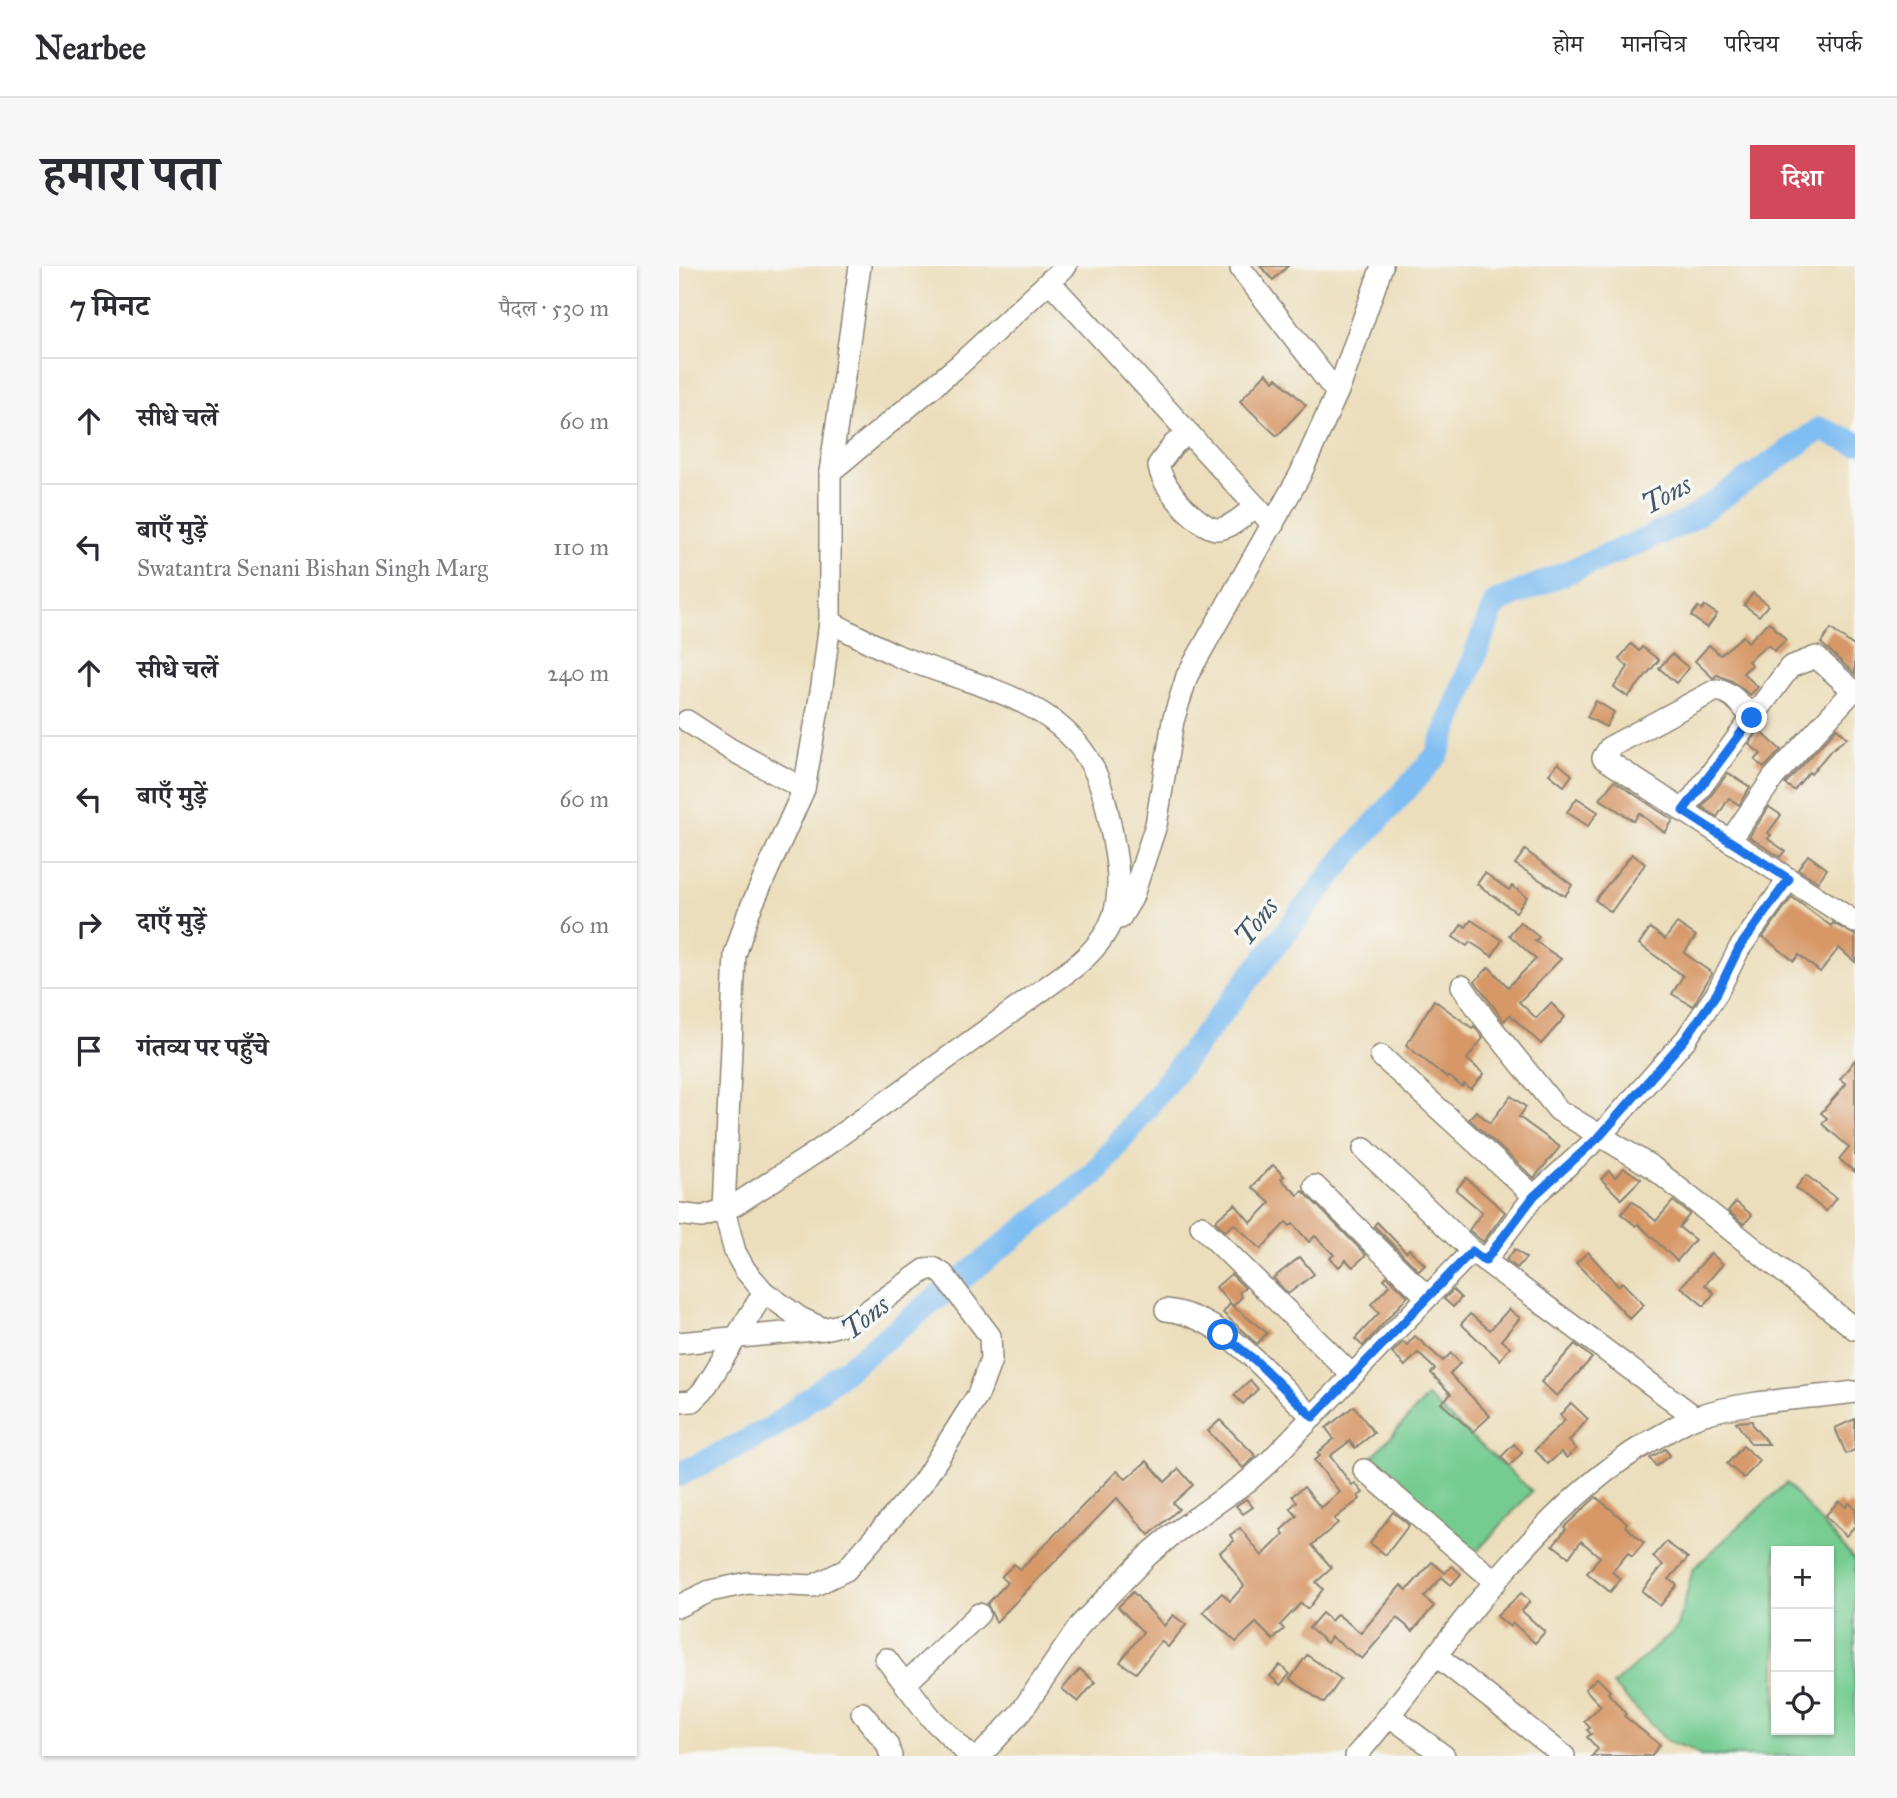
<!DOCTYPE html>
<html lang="hi">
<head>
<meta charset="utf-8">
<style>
  :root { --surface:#fff; --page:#f7f7f7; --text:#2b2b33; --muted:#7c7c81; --line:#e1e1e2; --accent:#d1495b }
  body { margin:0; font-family:"IM FELL Great Primer","Noto Serif Devanagari",serif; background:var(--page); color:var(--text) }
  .controls { position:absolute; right:21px; bottom:21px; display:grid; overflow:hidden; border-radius:0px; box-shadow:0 2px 5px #0004 }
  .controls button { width:63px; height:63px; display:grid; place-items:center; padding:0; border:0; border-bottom:2px solid var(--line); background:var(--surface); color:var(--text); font:35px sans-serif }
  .stop { position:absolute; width:21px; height:21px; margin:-16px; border:5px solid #1a73e8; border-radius:50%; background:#fff }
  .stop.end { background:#1a73e8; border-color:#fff; box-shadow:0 2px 7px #0008 }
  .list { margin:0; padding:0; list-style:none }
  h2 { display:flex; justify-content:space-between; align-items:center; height:91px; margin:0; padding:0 28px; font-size:30px }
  h2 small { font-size:23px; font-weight:400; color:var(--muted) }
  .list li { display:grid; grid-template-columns:46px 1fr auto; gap:21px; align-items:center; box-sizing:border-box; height:126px; padding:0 28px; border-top:2px solid var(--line) }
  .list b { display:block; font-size:26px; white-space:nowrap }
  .list p { margin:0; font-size:23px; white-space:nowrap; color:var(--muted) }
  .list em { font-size:23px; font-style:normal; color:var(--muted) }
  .icon { flex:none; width:38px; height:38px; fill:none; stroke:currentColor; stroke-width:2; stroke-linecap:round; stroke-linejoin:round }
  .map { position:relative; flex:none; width:1176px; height:1490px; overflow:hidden; border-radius:0px }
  header { display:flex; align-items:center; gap:42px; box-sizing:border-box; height:98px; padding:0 35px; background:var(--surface); border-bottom:2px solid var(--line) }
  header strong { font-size:33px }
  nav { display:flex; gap:38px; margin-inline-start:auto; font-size:24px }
  .intro { display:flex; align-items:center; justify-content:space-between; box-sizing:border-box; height:168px; padding:0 42px }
  h1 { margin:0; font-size:49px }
  .button { padding:18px 32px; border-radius:0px; background:var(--accent); color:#fff; font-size:24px; font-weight:700 }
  main { display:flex; gap:42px; padding:0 42px }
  aside { flex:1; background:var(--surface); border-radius:0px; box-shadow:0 2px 5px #0004 }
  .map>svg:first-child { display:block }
  .green { fill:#75cc91; stroke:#507c5e; stroke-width:2; fill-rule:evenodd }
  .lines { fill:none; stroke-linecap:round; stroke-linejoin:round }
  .river { stroke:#7fbdf2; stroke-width:24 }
  .building { fill:#d79766 }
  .minor-casing { stroke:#8c8474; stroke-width:24 }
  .minor { stroke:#fff; stroke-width:21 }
  .route { stroke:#1a73e8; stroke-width:9 }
  .labels { text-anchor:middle; stroke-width:7; stroke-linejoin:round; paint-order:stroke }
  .water-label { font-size:28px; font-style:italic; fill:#445767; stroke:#f6f6f2 }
</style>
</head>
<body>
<header>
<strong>Nearbee</strong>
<nav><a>होम</a><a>मानचित्र</a><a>परिचय</a><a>संपर्क</a></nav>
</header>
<div class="intro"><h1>हमारा पता</h1><a class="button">दिशा</a></div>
<main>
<aside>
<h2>7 मिनट<small>पैदल · 530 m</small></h2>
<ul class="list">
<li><svg class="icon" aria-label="ahead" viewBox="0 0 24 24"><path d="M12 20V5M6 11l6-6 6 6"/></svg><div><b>सीधे चलें</b></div><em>60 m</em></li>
<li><svg class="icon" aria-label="left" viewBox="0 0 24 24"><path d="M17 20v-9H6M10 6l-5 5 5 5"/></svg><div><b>बाएँ मुड़ें</b><p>Swatantra Senani Bishan Singh Marg</p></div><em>110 m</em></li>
<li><svg class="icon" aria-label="ahead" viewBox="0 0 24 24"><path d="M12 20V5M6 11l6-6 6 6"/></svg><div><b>सीधे चलें</b></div><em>240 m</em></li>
<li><svg class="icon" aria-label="left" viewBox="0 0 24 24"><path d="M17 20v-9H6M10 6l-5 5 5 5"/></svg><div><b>बाएँ मुड़ें</b></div><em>60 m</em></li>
<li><svg class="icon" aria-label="right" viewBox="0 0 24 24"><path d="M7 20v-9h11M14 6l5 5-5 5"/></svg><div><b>दाएँ मुड़ें</b></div><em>60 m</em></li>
<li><svg class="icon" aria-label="arrive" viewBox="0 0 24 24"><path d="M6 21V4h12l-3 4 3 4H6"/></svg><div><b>गंतव्य पर पहुँचे</b></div></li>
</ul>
</aside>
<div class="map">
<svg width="1176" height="1490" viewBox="0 0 1176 1490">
  <rect width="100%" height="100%" fill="#f6f6f2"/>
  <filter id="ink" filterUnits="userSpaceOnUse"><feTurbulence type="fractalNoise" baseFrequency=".0143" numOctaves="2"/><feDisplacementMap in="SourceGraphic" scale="14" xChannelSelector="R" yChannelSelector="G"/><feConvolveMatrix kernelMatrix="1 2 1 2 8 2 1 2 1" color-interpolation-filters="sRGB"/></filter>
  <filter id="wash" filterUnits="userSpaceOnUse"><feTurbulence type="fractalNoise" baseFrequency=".00686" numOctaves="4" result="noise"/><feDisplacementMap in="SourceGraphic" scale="28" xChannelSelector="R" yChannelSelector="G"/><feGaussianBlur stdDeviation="1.57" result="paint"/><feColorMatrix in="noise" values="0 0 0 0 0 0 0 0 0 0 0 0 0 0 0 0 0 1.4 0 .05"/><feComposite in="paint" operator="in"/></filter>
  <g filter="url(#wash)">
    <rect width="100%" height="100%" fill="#ecdebc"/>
    <!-- green -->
    <g class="green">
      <path d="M748,1131L853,1225L792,1292L697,1207L703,1200L693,1191Z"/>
      <path d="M1107,1217L1176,1294V1490H1021L1014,1484L988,1475L934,1419L999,1361L1014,1303ZM1150,1285V1464H1097V1285Z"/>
    </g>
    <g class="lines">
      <!-- river -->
      <path class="river" d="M0,1209L93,1162L415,908L671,585L758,489L816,337L1007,256L1141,163L1176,177"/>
    </g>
    <g id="blocks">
      <!-- building -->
      <g class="building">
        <path d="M581,0H609L594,14Z"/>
        <path d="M587,107L595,115L598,112L627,139L598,170L561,135Z"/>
        <path d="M1074,327L1089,339L1080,350L1065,339Z"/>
        <path d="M1026,340L1038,348L1028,362L1012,350L1019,341L1023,344Z"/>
        <path d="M1090,356L1107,374L1095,385L1089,379L1069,395L1073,399L1064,407L1079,421L1071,429L1053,415L1038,409L1034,412L1016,395L1030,379L1041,389L1064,370L1069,376Z"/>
        <path d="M1152,363L1176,381V408L1142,377Z"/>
        <path d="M952,378L960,385L963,381L980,394L949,431L935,421L949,401L940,393Z"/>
        <path d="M993,388L1010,402L997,417L980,402Z"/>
        <path d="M917,435L935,446L927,461L908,451Z"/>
        <path d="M1158,462L1168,472L1152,484L1132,508L1130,506L1115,524L1106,518Z"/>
        <path d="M1080,464L1102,484L1085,502L1076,494L1082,488L1070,478Z"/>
        <path d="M879,497L893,509L885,520L870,508Z"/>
        <path d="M1049,507L1071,521L1060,539L1050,532L1038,551L1023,541Z"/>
        <path d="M935,515L994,554L986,567L960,547L955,555L921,533Z"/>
        <path d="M898,532L919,546L909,560L888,546Z"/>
        <path d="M1090,541L1102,549L1089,567L1092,569L1089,573L1106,585L1101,591L1070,571Z"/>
        <path d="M846,584L893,619L886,630L836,598Z"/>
        <path d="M953,588L966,598L932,646L916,634Z"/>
        <path d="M1129,589L1148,603L1139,616L1119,603Z"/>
        <path d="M806,607L830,624L833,620L848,631L837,646L798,618Z"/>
        <path d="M1113,631L1152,660L1154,657L1176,669V696L1160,682L1141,706L1120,689L1115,695L1084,671Z"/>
        <path d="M792,654L823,674L813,690L791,676L788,680L774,671L783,658L787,661Z"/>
        <path d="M841,656L860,671L856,675L882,693L840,736L857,752L872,737L886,751L862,778L831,749L825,755L796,715L810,701L829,721L857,693L830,669Z"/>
        <path d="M998,657L1017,670L1005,687L1033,707L1014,740L993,728L1004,710L960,678L971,662L986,673Z"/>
        <path d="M755,734L793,762L795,760L804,772L788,793L805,808L792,823L785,818L783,821L770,810L768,812L727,779Z"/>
        <path d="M1176,794V906L1160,893L1170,881L1143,858L1148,852L1142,847L1167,818L1161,813Z"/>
        <path d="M832,830L847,841L840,851L881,881L855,912L790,853L797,845L811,857Z"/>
        <path d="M594,899L605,910L602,913L619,929L624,925L687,989L674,1001L667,994L660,1001L651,992L655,989L636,970L630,976L614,958L611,960L607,956L582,983L555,958L546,965L536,955L556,938L572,957L591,937L573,921Z"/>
        <path d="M945,902L962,913L942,933L922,913L930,905L936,911Z"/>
        <path d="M1127,909L1157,932L1147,945L1117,922Z"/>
        <path d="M787,912L826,946L804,976L790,964L803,946L777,924Z"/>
        <path d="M953,935L977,955L994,935L1011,948L1000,961L1016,974L998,995L959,958L957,960L942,948Z"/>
        <path d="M1057,936L1073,949L1065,958L1049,945Z"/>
        <path d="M698,956L727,986L730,983L746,999L740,1005L695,960Z"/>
        <path d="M836,983L847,992L838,1002L827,994Z"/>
        <path d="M909,986L939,1020L943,1016L965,1039L951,1053L897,997Z"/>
        <path d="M1032,987L1044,998L1026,1019L1035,1027L1025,1040L1002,1021Z"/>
        <path d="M621,991L635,1008L609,1028L594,1012Z"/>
        <path d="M552,1008L566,1022L560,1027L563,1031L554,1040L537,1021Z"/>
        <path d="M708,1010L729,1030L684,1080L676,1073L700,1047L692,1038L711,1019L705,1013Z"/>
        <path d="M774,1024L782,1032L774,1041L765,1033Z"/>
        <path d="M551,1038L588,1067L578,1078L544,1047Z"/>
        <path d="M830,1043L841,1052L822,1074L831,1081L821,1094L782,1058L791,1048L811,1064Z"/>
        <path d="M736,1070L764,1095L772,1087L781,1097L771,1108L811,1150L794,1166L762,1137L772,1128L752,1107L756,1103L739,1087L726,1100L713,1087L724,1076L728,1079Z"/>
        <path d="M896,1078L913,1092L878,1130L862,1116Z"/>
        <path d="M571,1114L579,1123L564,1138L555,1129Z"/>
        <path d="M892,1137L909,1153L890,1175L897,1183L888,1192L882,1186L869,1198L856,1184L886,1154L881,1149Z"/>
        <path d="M675,1140L695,1167L676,1182L671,1175L651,1190L673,1219L676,1217L684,1227L679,1230L681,1233L655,1253L659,1257L633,1279L653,1302L637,1316L644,1323L629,1343L622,1337L601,1359L605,1363L594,1374L577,1357L557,1376L524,1346L543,1327L551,1335L565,1320L541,1286L555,1275L551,1269L561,1262L583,1290L605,1268L602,1264L618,1250L611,1242L618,1236L613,1230L625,1221L642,1242L661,1226L635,1194L641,1190L638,1187L655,1173L647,1162Z"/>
        <path d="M1176,1153V1184L1167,1188L1156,1162Z"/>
        <path d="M541,1154L577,1190L564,1202L529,1165Z"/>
        <path d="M1073,1155L1074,1160L1090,1178H1072L1057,1156Z"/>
        <path d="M835,1178L843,1187L830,1200L822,1191Z"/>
        <path d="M1064,1180L1081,1195L1065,1212L1048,1198Z"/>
        <path d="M986,1183L991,1189L977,1200L971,1192Z"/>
        <path d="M468,1195L486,1216L500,1203L514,1219L494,1237L500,1243L470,1269L438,1232L317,1356L308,1338L328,1317L322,1311L335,1298L341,1304L438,1205L447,1213Z"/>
        <path d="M917,1231L948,1257L946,1260L965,1277L953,1291L949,1287L933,1306L942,1313L931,1326L908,1307L921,1291L902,1275L890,1291L874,1279L887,1263L885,1261Z"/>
        <path d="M567,1233L574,1241L564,1248L557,1240Z"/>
        <path d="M1160,1235L1167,1241L1170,1237L1176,1242V1260L1167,1270L1146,1250Z"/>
        <path d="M714,1246L730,1259L707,1289L691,1277Z"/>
        <path d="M987,1276L1009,1292L990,1313L998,1319L981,1340L963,1325L984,1299L974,1291Z"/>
        <path d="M753,1296L766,1307L773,1300L782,1308L772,1319L763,1311L745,1331L755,1340L734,1365L718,1352L683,1393L652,1371L648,1377L630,1362L643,1347L652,1355L658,1348L682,1367L722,1319L728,1324Z"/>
        <path d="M454,1326L485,1360L494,1349L507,1359L489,1381L482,1375L457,1407L441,1396L464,1366L439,1341Z"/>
        <path d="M842,1327L851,1335L843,1345L866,1366L856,1377L834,1357L831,1361L818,1350Z"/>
        <path d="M628,1389L662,1413L645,1437L611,1413Z"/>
        <path d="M601,1399L611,1408L601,1419L591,1410Z"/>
        <path d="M401,1403L416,1416L399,1436L383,1423Z"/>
        <path d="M918,1412L931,1425L929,1427L947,1448L945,1450L981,1479L972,1490H913L919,1483L908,1471L912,1468L908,1464L911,1462L905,1455L922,1440L906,1423Z"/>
      </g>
    </g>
  </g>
  <g filter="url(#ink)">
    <use href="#blocks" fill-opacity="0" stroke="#8c8474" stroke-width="2"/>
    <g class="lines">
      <!-- minor casing -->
      <g class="minor-casing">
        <g id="minor">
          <path d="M562,3L658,127"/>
          <path d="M370,15L594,259"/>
          <path d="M509,168L495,178L480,198C479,217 520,264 539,263C553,262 566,248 577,240"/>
          <path d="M151,206L280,99L387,0"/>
          <path d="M1073,451C1062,440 1053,425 1037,424L931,481L924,492L1176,656"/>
          <path d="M8,455L51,483L125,523"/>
          <path d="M1004,545L1111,401L1137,391L1176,426"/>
          <path d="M1051,575L1094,512L1174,425"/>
          <path d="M441,652L453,632L477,559L494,455L508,410L621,209L661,120L703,0"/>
          <path d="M783,720L805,752L879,844L973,901L1176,1063"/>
          <path d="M702,790L855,930"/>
          <path d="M685,883L793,985L1016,1151"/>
          <path d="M636,920L748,1031"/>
          <path d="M0,948L23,951L56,939L139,885L394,702C436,669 445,637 436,585C431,557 426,523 412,498C374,428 284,418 217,389C195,379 173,367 151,356"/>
          <path d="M522,960L672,1108"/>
          <path d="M806,995L855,930L921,870L1007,773L1038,727L1060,683L1110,613"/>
          <path d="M487,1044C548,1051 591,1112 634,1151"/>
          <path d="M145,1063L121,1052L85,1026L66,1004L56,986L45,944L56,689L69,648L125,523L143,420L151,356V206L181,0"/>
          <path d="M0,1077L145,1063L173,1056L246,1004L254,1002L264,1008L311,1070L312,1094L299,1129L244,1216L167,1304L134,1320L69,1317L31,1325L0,1340"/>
          <path d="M0,1136L14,1135L24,1125L85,1026"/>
          <path d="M685,1204L817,1316"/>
          <path d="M758,1390L885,1490"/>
          <path d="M207,1393L253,1453L291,1490"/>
          <path d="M227,1417L300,1348"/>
          <path d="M183,1447L208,1478L212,1490"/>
          <path d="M711,1450L765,1490"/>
          <path d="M301,1490L342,1446L402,1358L469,1289L494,1268L569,1215L590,1196L793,985"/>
          <path d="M677,1490C768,1383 860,1233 986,1167C997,1161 1007,1154 1019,1150C1068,1134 1125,1133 1176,1126"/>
        </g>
      </g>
      <!-- minor -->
      <use href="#minor" class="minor"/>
    </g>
  </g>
  <g class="lines" filter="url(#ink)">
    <!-- route -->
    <path class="route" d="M544,1069L577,1095L634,1151L793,985L806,995L855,930L921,870L1006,773L1038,727L1060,682L1110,613L1004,545L1073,452"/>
  </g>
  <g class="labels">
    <!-- water labels -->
    <g class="water-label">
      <text transform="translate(987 228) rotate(-28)" y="10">Tons</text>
      <text transform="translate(577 655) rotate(-52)" y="10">Tons</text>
      <text transform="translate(186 1051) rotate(-38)" y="10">Tons</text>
    </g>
  </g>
</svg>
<div class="controls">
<button>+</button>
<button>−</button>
<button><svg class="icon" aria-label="locate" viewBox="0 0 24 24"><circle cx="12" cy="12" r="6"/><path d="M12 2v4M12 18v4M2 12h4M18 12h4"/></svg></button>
</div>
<div class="stop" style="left:544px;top:1069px"></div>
<div class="stop end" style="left:1073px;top:452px"></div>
</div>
</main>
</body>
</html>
